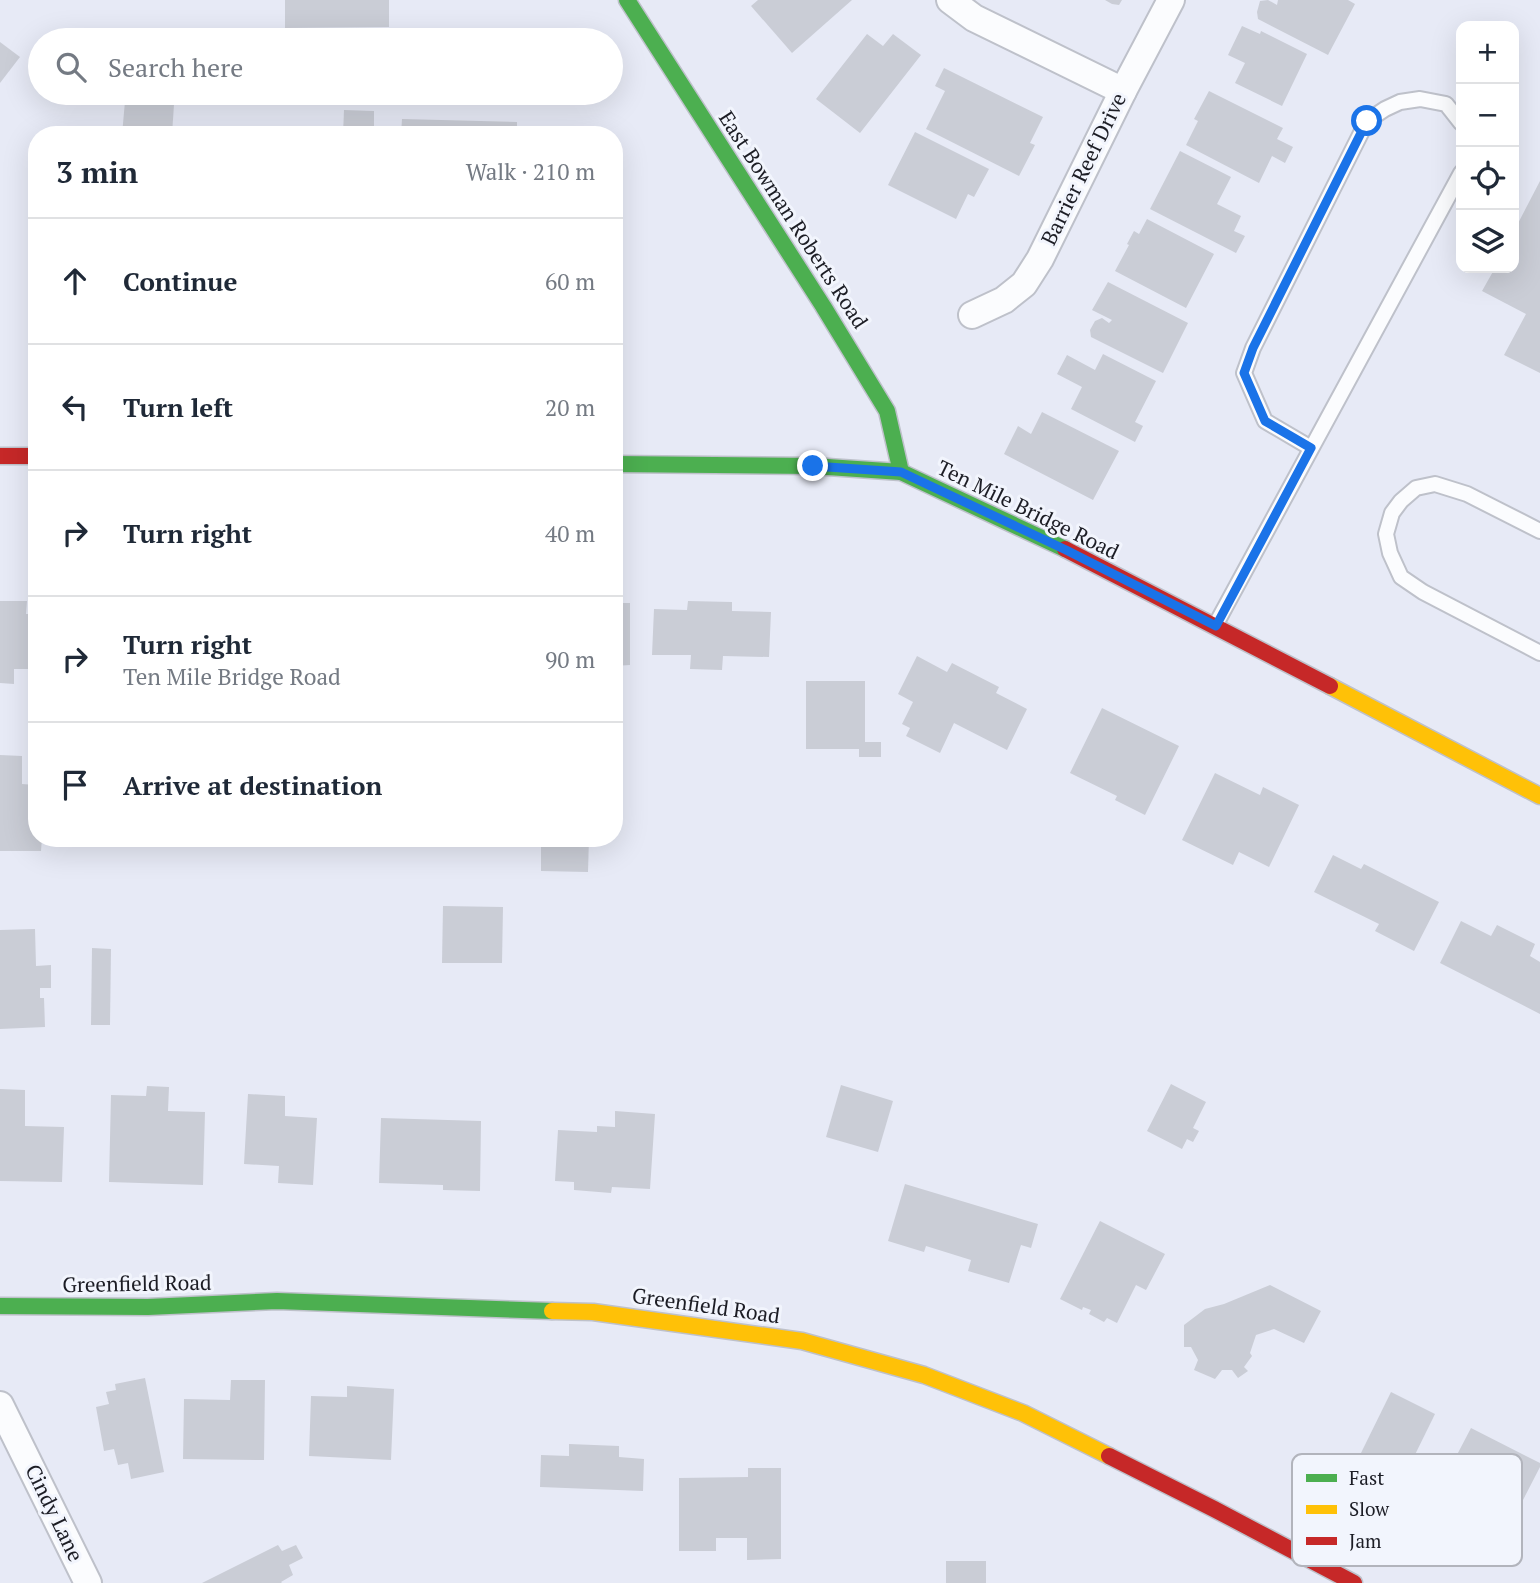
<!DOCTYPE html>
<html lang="en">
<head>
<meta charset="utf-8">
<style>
  :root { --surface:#fff; --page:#f2f2f3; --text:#1f2937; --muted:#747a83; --line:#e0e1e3 }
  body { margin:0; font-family:"PT Serif",serif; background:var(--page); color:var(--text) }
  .controls { position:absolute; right:21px; top:21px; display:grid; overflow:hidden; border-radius:14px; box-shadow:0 7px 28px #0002 }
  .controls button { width:63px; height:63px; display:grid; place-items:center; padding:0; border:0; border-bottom:2px solid var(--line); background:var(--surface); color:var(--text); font:35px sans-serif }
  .stop { position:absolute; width:21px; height:21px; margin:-16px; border:5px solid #1a73e8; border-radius:50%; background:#fff }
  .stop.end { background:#1a73e8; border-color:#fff; box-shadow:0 2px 7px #0008 }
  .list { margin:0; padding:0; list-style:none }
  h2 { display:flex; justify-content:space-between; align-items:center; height:91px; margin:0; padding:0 28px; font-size:30px }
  h2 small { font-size:23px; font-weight:400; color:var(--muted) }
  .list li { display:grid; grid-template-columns:46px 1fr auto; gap:21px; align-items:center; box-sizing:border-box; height:126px; padding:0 28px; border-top:2px solid var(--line) }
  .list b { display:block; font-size:26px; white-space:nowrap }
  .list p { margin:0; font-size:23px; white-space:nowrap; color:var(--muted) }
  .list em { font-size:23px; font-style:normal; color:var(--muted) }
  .icon { flex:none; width:38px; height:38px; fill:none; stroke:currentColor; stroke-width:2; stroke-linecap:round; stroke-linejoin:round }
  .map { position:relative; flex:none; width:1540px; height:1583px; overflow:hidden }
  .search { position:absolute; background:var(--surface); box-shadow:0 7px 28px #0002; left:28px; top:28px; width:595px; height:77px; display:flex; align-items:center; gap:18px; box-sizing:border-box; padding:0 24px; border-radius:38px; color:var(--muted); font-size:26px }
  .panel { position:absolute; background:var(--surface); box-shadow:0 7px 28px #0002; left:28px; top:126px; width:595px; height:721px; border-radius:28px }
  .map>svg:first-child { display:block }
  .building { fill:#cacdd6 }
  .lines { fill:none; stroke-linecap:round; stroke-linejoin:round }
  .lane-casing { stroke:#bec1ca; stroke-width:18 }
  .street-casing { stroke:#bec1ca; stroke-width:30 }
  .fast-casing { stroke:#bec1ca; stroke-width:19 }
  .slow-casing { stroke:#bec1ca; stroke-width:19 }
  .jam-casing { stroke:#bec1ca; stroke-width:19 }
  .lane { stroke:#fbfcfe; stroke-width:14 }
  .street { stroke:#fbfcfe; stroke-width:26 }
  .fast { stroke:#4caf50; stroke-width:16 }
  .slow { stroke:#ffc107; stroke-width:16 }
  .jam { stroke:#c62828; stroke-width:16 }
  .route { stroke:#1a73e8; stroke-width:9 }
  .labels { text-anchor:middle; stroke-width:6; stroke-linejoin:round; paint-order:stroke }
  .street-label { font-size:21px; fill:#1c1d25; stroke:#f2f5fd }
  .key { fill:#f2f5fd; stroke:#b2b4bc; stroke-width:2 }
  .key-label { font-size:19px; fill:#1c1d25 }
</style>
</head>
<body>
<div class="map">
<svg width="1540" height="1583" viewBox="0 0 1540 1583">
  <rect width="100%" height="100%" fill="#e7eaf6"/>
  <!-- building -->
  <g class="building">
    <path d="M285,0H389V27L285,28Z"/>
    <path d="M758,0H852L792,53L751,6Z"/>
    <path d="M1105,0H1122L1119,5L1112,4Z"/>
    <path d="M1268,0L1277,5L1278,0H1348L1355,4L1328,55L1258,19L1257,12L1260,1Z"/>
    <path d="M1242,26L1260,34L1261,31L1307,54L1282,106L1235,83L1245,63L1228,55Z"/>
    <path d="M200,34L254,36V40H200Z"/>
    <path d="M867,34L883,46L893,34L921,55L860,133L816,99Z"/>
    <path d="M0,42L20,57L0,83Z"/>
    <path d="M944,68L1043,117L1030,143L1035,145L1019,176L926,129L945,91L935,86Z"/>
    <path d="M1209,91L1283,128L1277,139L1293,147L1285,163L1272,156L1259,183L1186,145L1198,121L1194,119Z"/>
    <path d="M125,101L174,104L172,135H122Z"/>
    <path d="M344,110L374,111V135H343Z"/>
    <path d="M402,119L517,122V135H401Z"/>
    <path d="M915,132L989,169L974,197L968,194L956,219L888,185Z"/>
    <path d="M1180,151L1231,177L1217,204L1241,216L1234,231L1245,236L1236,253L1150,209Z"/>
    <path d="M1540,181V373L1504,355L1526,314L1482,291L1495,268H1514V231Z"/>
    <path d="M1147,219L1214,254L1186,308L1115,271L1129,245L1127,244L1134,231L1139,234Z"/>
    <path d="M1108,282L1188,323L1163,373L1091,337L1090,330L1095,321L1102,318L1109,323L1112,320L1092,310Z"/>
    <path d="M1103,354L1156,381L1135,422L1143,426L1135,442L1071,409L1082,387L1057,374L1067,355L1095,370Z"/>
    <path d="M1042,412L1119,451L1093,500L1004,454L1018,426L1031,434Z"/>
    <path d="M0,601H27L26,614H37V669H14V684L0,683Z"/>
    <path d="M688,601L732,602V611L771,612L769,657L723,656L722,670L690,669L691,655H652L654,609L687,610Z"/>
    <path d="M614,603H630V665L614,666Z"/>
    <path d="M917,656L947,672L952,663L999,687L996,693L1027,709L1007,750L954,723L940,753L906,736L910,728L902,724L913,702L898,694Z"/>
    <path d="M806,681H865V742H881V757H859V749H806Z"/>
    <path d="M1102,708L1179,746L1145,815L1115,800L1117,796L1070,773Z"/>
    <path d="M0,755L22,756V784L35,785V816H37V838H42L41,851H0Z"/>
    <path d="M1215,773L1260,795L1263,787L1299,805L1269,867L1239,852L1233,865L1182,840Z"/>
    <path d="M541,838H589L588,872L541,871Z"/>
    <path d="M1333,855L1361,869L1364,864L1439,902L1414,951L1375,931L1379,924L1314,892Z"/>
    <path d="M443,906L503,907L502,963H442Z"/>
    <path d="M1461,921L1491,936L1497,925L1535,944L1530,956L1540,962V1014L1440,963Z"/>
    <path d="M35,929L36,966L51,965V988H40V998H44L45,1027L0,1029V930Z"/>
    <path d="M92,948L111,949L110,1025H91Z"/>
    <path d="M1171,1084L1206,1102L1193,1128L1199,1131L1193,1142L1187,1139L1182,1149L1147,1131Z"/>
    <path d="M841,1085L893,1101L878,1152L826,1137Z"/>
    <path d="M147,1086L169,1087L168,1111L205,1112L203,1185L109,1182L111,1095L146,1096Z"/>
    <path d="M0,1089L25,1090V1126L64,1127L62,1182L0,1181Z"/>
    <path d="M248,1094L285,1096V1116L317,1118L313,1185L278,1183L279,1166L244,1164Z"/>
    <path d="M615,1111L655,1114L650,1189L612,1187L611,1193L574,1190V1182L555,1181L558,1130L597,1132V1126L615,1127Z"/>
    <path d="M381,1118L481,1121L480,1191L443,1190V1185L379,1183Z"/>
    <path d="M905,1184L1038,1224L1031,1248L1021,1245L1009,1283L968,1271L971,1260L926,1246L924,1252L888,1241Z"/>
    <path d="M1100,1221L1165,1254L1146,1290L1136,1285L1117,1323L1107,1318L1104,1322L1089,1314L1091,1310L1083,1307L1082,1310L1060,1299Z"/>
    <path d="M1270,1285L1321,1311L1304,1343L1274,1329L1256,1335L1250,1353L1252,1356L1244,1367L1248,1371L1238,1378L1232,1370H1222L1215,1379L1194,1370L1198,1360L1191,1347H1184V1325L1205,1309L1224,1304Z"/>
    <path d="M145,1378L164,1472L131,1479L128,1463L118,1465L114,1449L104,1451L96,1407L109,1404L106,1392L116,1390L115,1384Z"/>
    <path d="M231,1380H265L264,1460L183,1459L184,1399L230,1400Z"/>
    <path d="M347,1386L394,1389L391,1460L309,1456L311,1396L347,1397Z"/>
    <path d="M1391,1392L1435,1414L1404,1477L1360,1455Z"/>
    <path d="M1471,1428L1540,1463V1467L1523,1500L1493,1485L1478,1514L1437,1493Z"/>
    <path d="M569,1444L619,1446V1457L644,1459L643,1491L540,1487L541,1455L569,1456Z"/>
    <path d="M748,1468H781V1559L747,1560V1538H716V1551H679V1478L748,1477Z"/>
    <path d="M278,1545L282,1551L296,1545L303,1558L289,1565L293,1575L281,1582L282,1583H202Z"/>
    <rect x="946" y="1561" width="40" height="22"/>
  </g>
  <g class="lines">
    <!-- lane casing -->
    <g class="lane-casing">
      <g id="lane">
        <path d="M1311,448L1265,421L1244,373L1253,348L1367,121L1385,109L1400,102L1420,99L1446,104L1461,123"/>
        <path d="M1540,531L1467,494L1435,484L1416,488L1401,501L1392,513L1386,534L1390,553L1401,577L1423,592L1540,653"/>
        <path d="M1216,624L1461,173"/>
      </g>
    </g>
    <!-- street casing -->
    <g class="street-casing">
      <g id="street">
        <path d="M950,0L974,18L1123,91"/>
        <path d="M972,315L1004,300L1024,284L1040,259L1123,91L1171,0"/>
        <path d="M0,1405L88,1583"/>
      </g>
    </g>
    <!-- fast casing -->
    <g class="fast-casing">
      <g id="fast">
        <path d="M627,0L823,306L887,411L901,472"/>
        <path d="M614,464L813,466L901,472L1065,549"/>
        <path d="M0,1306L148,1307L277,1301L552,1311"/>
      </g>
    </g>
    <!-- slow casing -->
    <g class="slow-casing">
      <g id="slow">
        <path d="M1330,686L1540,796"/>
        <path d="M552,1311L593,1312L802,1341L924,1375L1023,1413L1109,1456"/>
      </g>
    </g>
    <!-- jam casing -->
    <g class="jam-casing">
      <g id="jam">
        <path d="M0,456H37"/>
        <path d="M1065,549L1330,686"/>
        <path d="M1109,1456L1214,1509L1354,1583"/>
      </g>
    </g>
    <!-- lane -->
    <use href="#lane" class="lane"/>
    <!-- street -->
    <use href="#street" class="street"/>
    <!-- fast -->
    <use href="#fast" class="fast"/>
    <!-- slow -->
    <use href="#slow" class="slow"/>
    <!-- jam -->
    <use href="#jam" class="jam"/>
  </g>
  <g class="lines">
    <!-- route -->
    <path class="route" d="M813,466L901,472L1066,550L1216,626L1311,448L1265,421L1244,373L1253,348L1367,121"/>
  </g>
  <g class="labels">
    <!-- street labels -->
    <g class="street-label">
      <text transform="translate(1084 169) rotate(-64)" y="7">Barrier Reef Drive</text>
      <text transform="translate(793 220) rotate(57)" y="7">East Bowman Roberts Road</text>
      <text transform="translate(1028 510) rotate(26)" y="7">Ten Mile Bridge Road</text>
      <text transform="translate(137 1284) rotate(-1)" y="7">Greenfield Road</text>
      <text transform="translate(706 1306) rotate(8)" y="7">Greenfield Road</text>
      <text transform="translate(54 1513) rotate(64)" y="7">Cindy Lane</text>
    </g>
  </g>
  <!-- legend -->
  <rect x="1292" y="1454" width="230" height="112" rx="10" class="key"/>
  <rect x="1306" y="1474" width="31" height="8" fill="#4caf50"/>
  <rect x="1306" y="1505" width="31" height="9" fill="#ffc107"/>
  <rect x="1306" y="1537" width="31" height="8" fill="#c62828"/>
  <g class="key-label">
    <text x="1349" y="1485">Fast</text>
    <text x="1349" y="1516">Slow</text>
    <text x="1349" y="1548">Jam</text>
  </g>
</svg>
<div class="controls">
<button>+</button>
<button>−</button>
<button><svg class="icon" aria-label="locate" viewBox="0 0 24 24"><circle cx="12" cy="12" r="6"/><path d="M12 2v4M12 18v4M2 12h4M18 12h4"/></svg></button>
<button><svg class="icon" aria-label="layers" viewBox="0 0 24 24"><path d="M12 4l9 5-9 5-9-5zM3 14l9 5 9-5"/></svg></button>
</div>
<div class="stop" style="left:1367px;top:121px"></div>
<div class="stop end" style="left:813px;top:466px"></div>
<div class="search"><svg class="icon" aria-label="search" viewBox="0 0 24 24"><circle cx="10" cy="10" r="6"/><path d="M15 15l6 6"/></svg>Search here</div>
<section class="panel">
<h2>3 min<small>Walk · 210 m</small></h2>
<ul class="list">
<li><svg class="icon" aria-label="ahead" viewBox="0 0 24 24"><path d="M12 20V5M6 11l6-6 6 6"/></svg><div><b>Continue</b></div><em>60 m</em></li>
<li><svg class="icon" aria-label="left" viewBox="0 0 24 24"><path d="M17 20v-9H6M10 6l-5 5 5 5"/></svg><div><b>Turn left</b></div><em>20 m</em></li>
<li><svg class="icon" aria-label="right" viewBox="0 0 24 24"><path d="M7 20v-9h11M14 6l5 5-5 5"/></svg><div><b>Turn right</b></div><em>40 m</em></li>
<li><svg class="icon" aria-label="right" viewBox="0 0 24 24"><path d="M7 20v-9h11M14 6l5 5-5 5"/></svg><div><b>Turn right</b><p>Ten Mile Bridge Road</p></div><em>90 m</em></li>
<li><svg class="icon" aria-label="arrive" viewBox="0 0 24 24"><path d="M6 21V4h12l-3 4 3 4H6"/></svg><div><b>Arrive at destination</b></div></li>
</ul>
</section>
</div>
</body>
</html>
